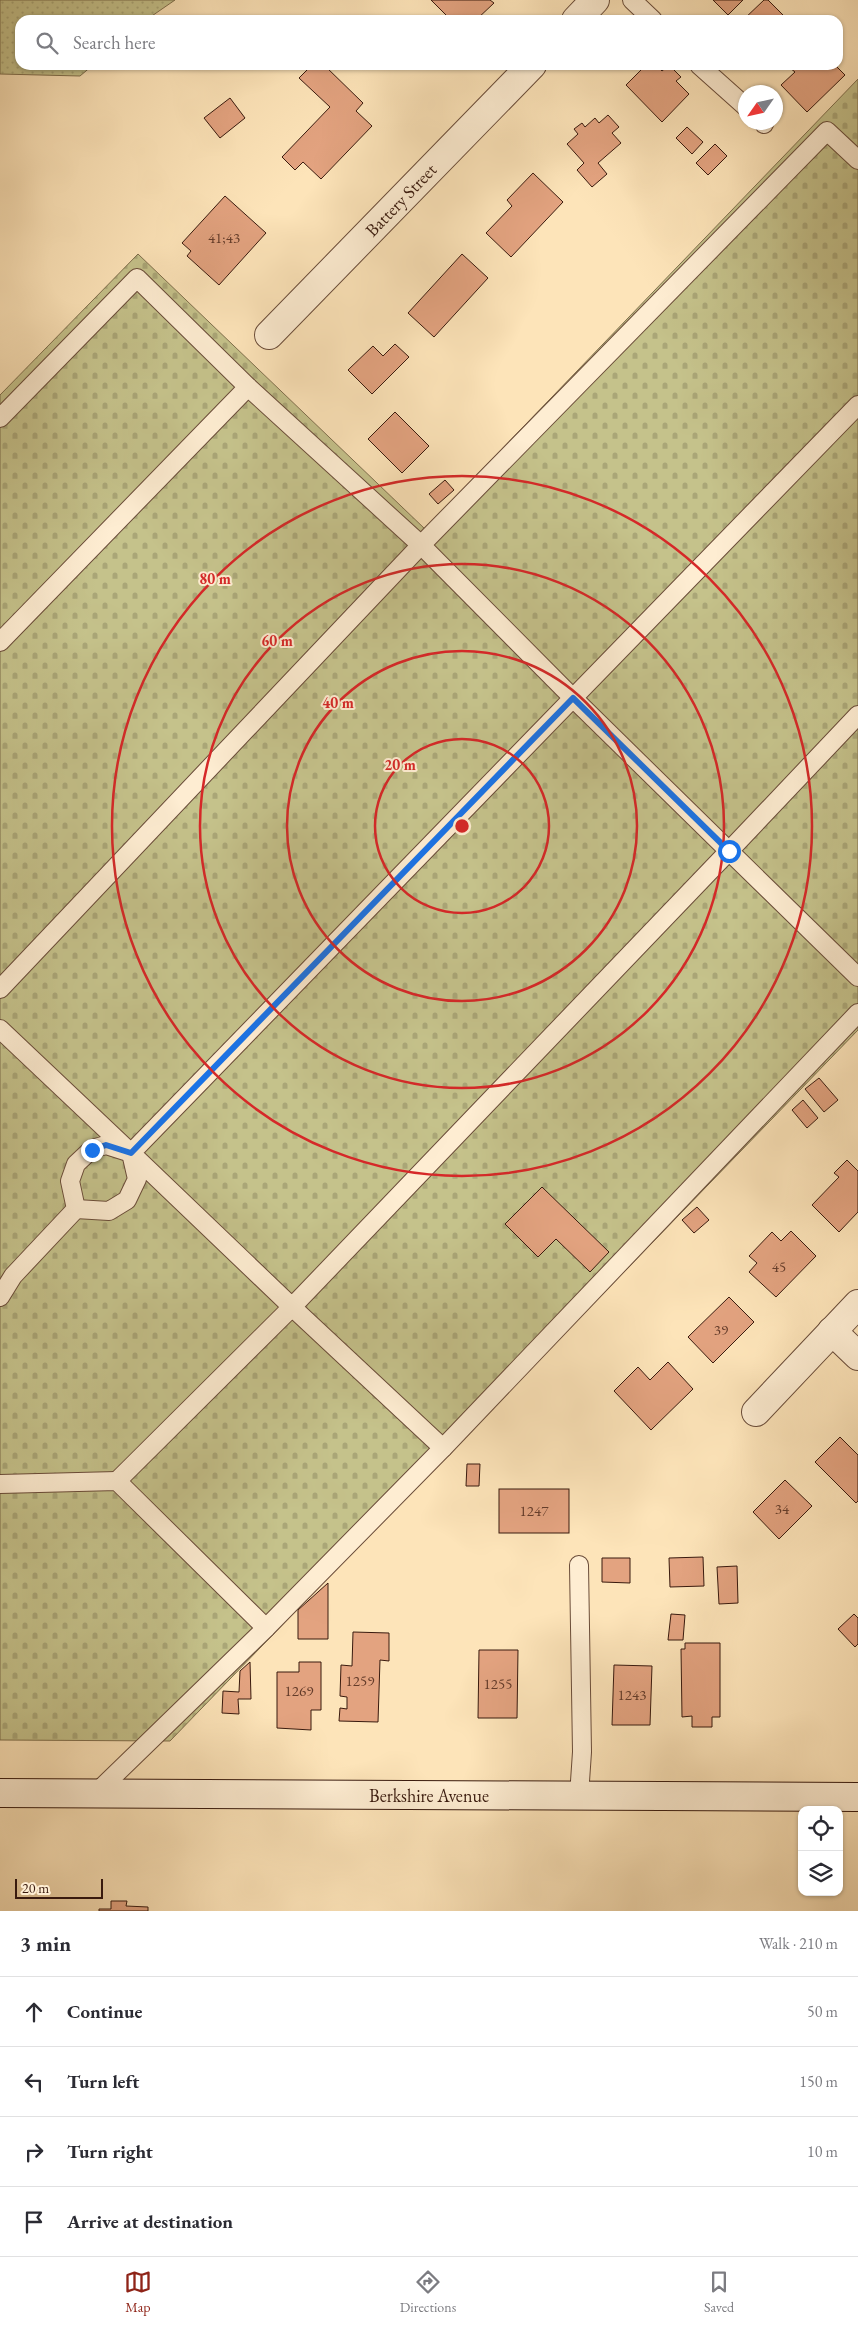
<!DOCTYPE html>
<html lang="en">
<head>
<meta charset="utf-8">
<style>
  :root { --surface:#fff; --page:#f2f2f3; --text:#2b2b33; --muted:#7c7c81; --line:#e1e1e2; --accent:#8f2418 }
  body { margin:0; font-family:"EB Garamond",serif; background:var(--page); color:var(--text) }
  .controls { position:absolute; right:15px; bottom:15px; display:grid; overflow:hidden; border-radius:10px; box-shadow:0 1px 4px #0004 }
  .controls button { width:45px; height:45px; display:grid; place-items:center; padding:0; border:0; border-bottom:1px solid var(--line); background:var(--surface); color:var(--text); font:25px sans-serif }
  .compass { position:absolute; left:738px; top:85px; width:45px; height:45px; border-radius:50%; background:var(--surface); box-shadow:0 1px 4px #0004; rotate:236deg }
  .scale { position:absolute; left:15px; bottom:12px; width:88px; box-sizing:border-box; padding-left:5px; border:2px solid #391a0e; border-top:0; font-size:14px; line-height:18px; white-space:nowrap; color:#391a0e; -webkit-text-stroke:4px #feedd2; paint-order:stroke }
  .stop { position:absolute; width:15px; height:15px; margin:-11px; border:4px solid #1a73e8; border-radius:50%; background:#fff }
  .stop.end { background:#1a73e8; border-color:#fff; box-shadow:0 1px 5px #0008 }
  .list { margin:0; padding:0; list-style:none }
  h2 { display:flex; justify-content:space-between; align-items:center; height:65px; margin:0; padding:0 20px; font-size:21px }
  h2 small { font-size:16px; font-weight:400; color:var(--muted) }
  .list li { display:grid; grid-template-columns:32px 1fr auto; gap:15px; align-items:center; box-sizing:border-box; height:70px; padding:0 20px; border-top:1px solid var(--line) }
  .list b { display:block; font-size:19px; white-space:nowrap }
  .list em { font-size:16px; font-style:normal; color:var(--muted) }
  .icon { flex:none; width:28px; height:28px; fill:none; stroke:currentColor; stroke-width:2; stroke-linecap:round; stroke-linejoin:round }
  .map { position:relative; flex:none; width:858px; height:1911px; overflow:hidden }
  .search { position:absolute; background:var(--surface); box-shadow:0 1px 4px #0004; left:15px; right:15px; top:15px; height:55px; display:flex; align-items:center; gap:12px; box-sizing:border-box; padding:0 18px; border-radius:15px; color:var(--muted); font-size:19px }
  .sheet { height:345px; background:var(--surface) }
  nav { display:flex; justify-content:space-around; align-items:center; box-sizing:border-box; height:70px; border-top:1px solid var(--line); background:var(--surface); font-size:14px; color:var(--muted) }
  nav a { display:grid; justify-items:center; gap:2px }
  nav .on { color:var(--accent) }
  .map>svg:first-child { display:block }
  .cemetery { fill:url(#cemetery-stones); stroke:#7f6e4c }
  .park { fill:url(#park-dots); stroke:#7f6e4c }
  .building { fill:#e3a380; stroke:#391a0e }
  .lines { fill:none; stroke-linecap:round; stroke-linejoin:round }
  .lane-casing { stroke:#6a4c39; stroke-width:20 }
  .street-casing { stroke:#6a4c39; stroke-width:30 }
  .secondary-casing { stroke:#391a0e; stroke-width:30 }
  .lane { stroke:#feedd2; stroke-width:18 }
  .street { stroke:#feedd2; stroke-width:28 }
  .secondary { stroke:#feedd2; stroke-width:28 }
  .route { stroke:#1a73e8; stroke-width:6 }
  .ring { fill:none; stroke:#d62828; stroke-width:2.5 }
  .labels { text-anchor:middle; stroke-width:4; stroke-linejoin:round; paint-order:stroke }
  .number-label { font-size:15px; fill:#643c2a }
  .street-label { font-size:18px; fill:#391a0e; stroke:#feedd2 }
  .centre { fill:#d62828; stroke:#feedd2; stroke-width:2.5 }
  .ring-label { font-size:15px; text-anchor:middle; font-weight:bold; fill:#d62828; stroke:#feedd2; stroke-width:4; stroke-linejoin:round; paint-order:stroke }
</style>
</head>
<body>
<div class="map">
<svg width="858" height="1911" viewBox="0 0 858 1911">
  <defs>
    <pattern id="cemetery-stones" width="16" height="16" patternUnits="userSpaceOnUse" patternTransform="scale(1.25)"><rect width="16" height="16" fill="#c5c28b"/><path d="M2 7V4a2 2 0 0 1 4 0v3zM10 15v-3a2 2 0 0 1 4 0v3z" fill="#aaa677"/></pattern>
    <pattern id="park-dots" width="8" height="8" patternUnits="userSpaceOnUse" patternTransform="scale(1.25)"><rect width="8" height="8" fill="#c5c28b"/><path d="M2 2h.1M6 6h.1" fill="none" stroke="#aaa677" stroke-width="1.8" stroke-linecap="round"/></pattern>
  </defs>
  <rect width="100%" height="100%" fill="#fde4b9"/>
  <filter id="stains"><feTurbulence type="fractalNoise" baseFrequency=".004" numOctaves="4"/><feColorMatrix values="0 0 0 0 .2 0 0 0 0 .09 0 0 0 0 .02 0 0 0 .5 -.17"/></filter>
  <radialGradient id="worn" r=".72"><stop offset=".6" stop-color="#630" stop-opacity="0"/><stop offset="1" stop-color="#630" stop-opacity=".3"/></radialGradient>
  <!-- cemetery -->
  <path class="cemetery" d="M858,79V1030L170,1741L0,1740V395L138,254L425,529Z"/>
  <!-- park -->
  <path class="park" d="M0,0H175L146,20H20V65H93L80,76L0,74Z"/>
  <!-- building -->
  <g class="building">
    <path d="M431,0H490L494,3L476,20H451Z"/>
    <path d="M713,0H743L728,15Z"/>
    <path d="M764,0H768L788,20H743Z"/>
    <path d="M312,65H324L363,103L356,111L372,126L321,179L303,162L295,170L282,157L330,107L299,78Z"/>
    <path d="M646,65H656L662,71L669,65L681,77L676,81L689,94L662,122L626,85Z"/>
    <path d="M793,65H835L845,75L807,112L781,85L795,72L790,68Z"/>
    <path d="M230,98L245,118L220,138L204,118Z"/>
    <path d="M608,115L619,127L612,133L621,143L598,163L607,174L592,187L577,170L584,163L567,144L578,134L574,129L582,123L585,127L595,118L599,123Z"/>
    <path d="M687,127L703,142L692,154L676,138Z"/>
    <path d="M715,144L727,156L708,175L696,163Z"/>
    <path d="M533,173L563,202L511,257L486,233L512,206L507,200Z"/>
    <path d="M225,196L266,233L219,285L187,256L191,251L182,243Z"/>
    <path d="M462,254L488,278L434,337L408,313Z"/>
    <path d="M395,344L409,357L372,394L348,370L373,346L383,356Z"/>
    <path d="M395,412L429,446L402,473L368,439Z"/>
    <path d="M445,480L454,490L438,504L429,494Z"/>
    <path d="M819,1078L838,1100L824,1112L805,1089Z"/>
    <path d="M803,1100L818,1118L807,1128L792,1110Z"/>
    <path d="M847,1160L858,1171V1212L839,1232L812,1205L839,1177L834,1173Z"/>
    <path d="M542,1187L609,1252L590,1272L556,1239L538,1257L505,1224Z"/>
    <path d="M697,1207L709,1220L694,1233L682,1220Z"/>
    <path d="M791,1231L816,1256L776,1297L749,1272L757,1263L749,1256L772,1232L781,1241Z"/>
    <path d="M729,1297L754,1322L713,1363L688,1337Z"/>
    <path d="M668,1362L693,1389L651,1430L614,1391L638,1367L650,1380Z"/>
    <path d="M840,1437L858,1455V1501L856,1503L815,1462Z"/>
    <path d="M467,1464H480L479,1486H466Z"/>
    <path d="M785,1480L812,1506L779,1539L753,1512Z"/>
    <rect x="499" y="1489" width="70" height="44"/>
    <path d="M703,1557L704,1586L670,1587L669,1558Z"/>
    <path d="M602,1558H630V1583L602,1582Z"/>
    <path d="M737,1566L738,1603L719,1604L717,1567Z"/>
    <path d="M328,1583V1639H298V1610Z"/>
    <path d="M671,1614L685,1615L683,1640H668Z"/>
    <path d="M854,1614L858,1618V1644L855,1647L838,1629Z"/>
    <path d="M353,1632L389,1633V1661L380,1660L378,1722L339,1721L340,1708L347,1709V1697L340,1696L341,1665L352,1666Z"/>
    <path d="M685,1643H720V1717H712V1727H692V1716L682,1717L681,1649H685Z"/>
    <path d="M479,1650H518L517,1718H478Z"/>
    <path d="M250,1662L251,1699H238L239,1714L222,1713L223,1691L239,1692L240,1671Z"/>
    <path d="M299,1662H321V1710H311V1730L277,1728V1672H299Z"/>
    <path d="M614,1665L652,1666L650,1725H612Z"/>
    <path d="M111,1901H127L126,1906L148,1907V1911H99V1909H111Z"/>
  </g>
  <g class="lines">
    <!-- lane casing -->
    <g class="lane-casing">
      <g id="lane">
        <path d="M632,0L653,20"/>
        <path d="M699,65L746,107"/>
        <path d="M763,122L764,124"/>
        <path d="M0,418L137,278L248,387L421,545L573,698L858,405"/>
        <path d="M0,642L248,387"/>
        <path d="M858,715L729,851L858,977"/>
        <path d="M0,989L421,545L827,131L858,160"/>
        <path d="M0,1029L131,1153L106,1145L92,1149L76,1164L70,1181L76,1209L13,1276L0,1297"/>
        <path d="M76,1209L109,1211L127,1200L137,1179L131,1153L573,698L729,851L292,1307L131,1153"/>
        <path d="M117,1481L292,1307L443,1448L858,1013"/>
        <path d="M0,1484L117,1481L266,1628L95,1794"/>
        <path d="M579,1565L582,1752L579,1796"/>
        <path d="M266,1628L443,1448"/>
      </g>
    </g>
    <!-- street casing -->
    <g class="street-casing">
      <g id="street">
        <path d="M576,20L595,0"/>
        <path d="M269,335L532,65"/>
        <path d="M832,1331L858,1356"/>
        <path d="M756,1412L858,1304"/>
      </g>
    </g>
    <!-- secondary casing -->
    <g class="secondary-casing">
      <path id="secondary" d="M0,1793L858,1797"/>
    </g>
    <!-- lane -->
    <use href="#lane" class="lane"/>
    <!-- street -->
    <use href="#street" class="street"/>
    <!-- secondary -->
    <use href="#secondary" class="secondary"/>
  </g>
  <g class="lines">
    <!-- route -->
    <path class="route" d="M92,1150L106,1145L131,1153L573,698L729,851"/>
  </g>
  <!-- distance rings -->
  <g class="ring">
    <circle cx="462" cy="826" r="87"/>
    <circle cx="462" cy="826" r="175"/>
    <circle cx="462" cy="826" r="262"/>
    <circle cx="462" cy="826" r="350"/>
  </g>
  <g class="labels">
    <!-- number labels -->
    <g class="number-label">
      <text x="224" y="243">41;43</text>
      <text x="779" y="1272">45</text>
      <text x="721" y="1335">39</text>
      <text x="782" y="1514">34</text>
      <text x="534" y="1516">1247</text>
      <text x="360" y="1686">1259</text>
      <text x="498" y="1689">1255</text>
      <text x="299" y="1696">1269</text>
      <text x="632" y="1700">1243</text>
    </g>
    <!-- street labels -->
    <g class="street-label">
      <text transform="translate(401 200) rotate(-46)" y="6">Battery Street</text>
      <text x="429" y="1802">Berkshire Avenue</text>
    </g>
  </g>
  <circle cx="462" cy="826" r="8" class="centre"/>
  <g class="ring-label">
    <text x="215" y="584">80 m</text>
    <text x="277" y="646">60 m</text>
    <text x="338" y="708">40 m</text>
    <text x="400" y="770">20 m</text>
  </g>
  <rect width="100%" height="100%" filter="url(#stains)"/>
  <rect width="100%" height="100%" fill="url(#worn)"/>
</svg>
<div class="controls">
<button><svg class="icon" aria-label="locate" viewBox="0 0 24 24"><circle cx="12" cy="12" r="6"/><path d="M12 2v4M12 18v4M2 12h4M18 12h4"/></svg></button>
<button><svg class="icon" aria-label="layers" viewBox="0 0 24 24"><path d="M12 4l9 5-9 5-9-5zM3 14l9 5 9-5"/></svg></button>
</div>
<svg class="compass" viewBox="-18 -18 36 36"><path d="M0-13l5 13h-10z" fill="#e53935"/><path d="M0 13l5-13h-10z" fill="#7c7c81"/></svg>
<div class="scale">20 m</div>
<div class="stop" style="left:729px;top:851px"></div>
<div class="stop end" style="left:92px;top:1150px"></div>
<div class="search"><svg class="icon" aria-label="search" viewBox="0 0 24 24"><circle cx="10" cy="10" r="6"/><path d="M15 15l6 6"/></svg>Search here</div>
</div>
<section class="sheet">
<h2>3 min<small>Walk · 210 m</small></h2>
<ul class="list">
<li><svg class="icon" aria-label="ahead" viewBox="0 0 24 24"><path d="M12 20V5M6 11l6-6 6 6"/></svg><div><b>Continue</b></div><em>50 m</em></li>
<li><svg class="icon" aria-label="left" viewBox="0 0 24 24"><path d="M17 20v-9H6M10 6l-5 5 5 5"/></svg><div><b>Turn left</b></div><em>150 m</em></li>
<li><svg class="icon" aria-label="right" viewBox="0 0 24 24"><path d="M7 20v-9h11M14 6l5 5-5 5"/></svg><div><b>Turn right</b></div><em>10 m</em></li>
<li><svg class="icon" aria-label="arrive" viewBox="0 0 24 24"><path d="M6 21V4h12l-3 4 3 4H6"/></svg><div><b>Arrive at destination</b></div></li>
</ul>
</section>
<nav>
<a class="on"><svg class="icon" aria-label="map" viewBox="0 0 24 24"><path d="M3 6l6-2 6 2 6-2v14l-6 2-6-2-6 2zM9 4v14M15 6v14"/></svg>Map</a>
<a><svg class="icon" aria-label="directions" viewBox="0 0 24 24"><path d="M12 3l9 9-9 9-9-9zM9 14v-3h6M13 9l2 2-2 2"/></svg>Directions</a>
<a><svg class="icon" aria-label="saved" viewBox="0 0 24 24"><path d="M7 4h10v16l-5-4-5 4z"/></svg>Saved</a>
</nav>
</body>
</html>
